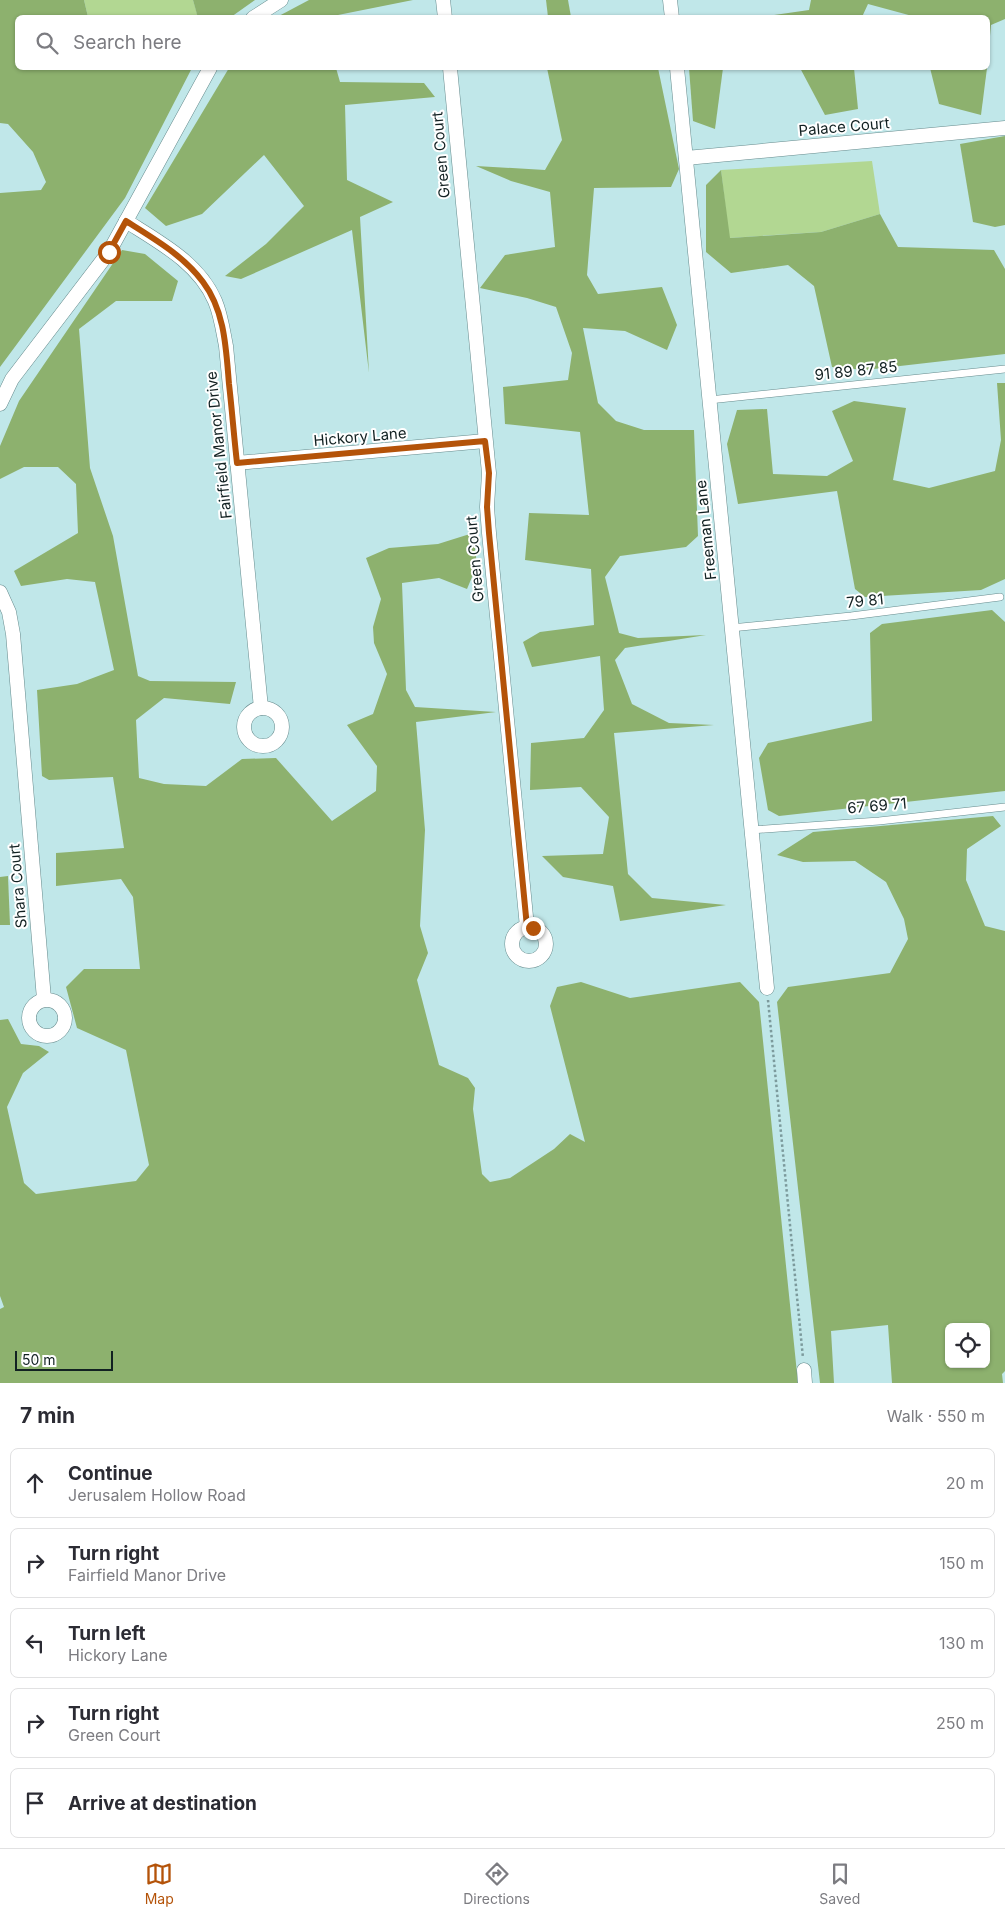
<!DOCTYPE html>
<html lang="en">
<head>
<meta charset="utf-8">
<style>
  :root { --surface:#fff; --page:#f2f2f3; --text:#2b2b33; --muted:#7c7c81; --line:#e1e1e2; --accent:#b45309 }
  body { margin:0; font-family:Inter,sans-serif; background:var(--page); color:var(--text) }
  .controls { position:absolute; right:15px; bottom:15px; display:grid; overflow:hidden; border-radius:8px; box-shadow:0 1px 4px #0004 }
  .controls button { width:45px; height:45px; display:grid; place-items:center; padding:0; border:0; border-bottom:1px solid var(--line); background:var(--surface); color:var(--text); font:25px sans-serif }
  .scale { position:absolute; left:15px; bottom:12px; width:98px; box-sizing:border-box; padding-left:5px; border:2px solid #122122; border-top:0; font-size:14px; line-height:18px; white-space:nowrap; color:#122122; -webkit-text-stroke:4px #fff; paint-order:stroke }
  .stop { position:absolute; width:15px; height:15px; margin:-11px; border:4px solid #b45309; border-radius:50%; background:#fff }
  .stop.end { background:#b45309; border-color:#fff; box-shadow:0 1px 5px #0008 }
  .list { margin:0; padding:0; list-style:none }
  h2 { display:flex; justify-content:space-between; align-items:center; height:65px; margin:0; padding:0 20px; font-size:21px }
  h2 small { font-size:16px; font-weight:400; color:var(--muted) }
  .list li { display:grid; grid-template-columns:32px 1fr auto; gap:15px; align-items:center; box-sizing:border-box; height:70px; margin:0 10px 10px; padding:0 10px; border:1px solid var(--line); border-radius:8px }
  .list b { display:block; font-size:19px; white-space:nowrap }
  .list p { margin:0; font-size:16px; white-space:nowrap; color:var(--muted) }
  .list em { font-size:16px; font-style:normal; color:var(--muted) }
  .icon { flex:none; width:28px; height:28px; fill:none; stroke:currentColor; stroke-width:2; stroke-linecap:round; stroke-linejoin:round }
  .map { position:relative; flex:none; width:1005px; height:1383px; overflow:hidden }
  .search { position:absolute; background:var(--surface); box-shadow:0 1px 4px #0004; left:15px; right:15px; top:15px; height:55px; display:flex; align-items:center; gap:12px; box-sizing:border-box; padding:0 18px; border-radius:8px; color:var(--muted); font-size:19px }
  .sheet { height:465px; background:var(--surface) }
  nav { display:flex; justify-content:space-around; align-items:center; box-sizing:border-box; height:70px; border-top:1px solid var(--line); background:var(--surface); font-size:14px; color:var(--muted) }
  nav a { display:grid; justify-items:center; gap:2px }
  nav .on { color:var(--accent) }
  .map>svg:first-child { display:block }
  .green { fill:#b2d792 }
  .forest { fill:#8db16e; fill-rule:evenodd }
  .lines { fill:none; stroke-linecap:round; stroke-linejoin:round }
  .service-casing { stroke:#668b8d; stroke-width:8 }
  .minor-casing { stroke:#668b8d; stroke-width:15 }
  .path { stroke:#7c9a9c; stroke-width:2.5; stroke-dasharray:2.5 2.5; stroke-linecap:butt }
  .service { stroke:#fff; stroke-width:7 }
  .minor { stroke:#fff; stroke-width:14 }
  .route { stroke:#b45309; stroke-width:6 }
  .labels { text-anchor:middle; stroke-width:4; stroke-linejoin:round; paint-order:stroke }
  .street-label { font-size:15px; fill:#122122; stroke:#fff }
</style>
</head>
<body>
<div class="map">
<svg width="1005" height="1383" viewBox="0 0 1005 1383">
  <rect width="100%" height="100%" fill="#c0e7e9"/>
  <!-- green -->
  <g class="green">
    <path d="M84,0H193L198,17H88Z"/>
    <path d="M872,161L880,214L821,232L729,238L721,170Z"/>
  </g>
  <!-- forest -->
  <g class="forest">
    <path d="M0,0H84L88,17L18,18V68H158L161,69L163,68H192L125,198L0,367V193L41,190L46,182L33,152L8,124L0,123Z"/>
    <path d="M193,0H255L231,17L198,18Z"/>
    <path d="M309,0H413L328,17H277Z"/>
    <path d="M546,0H568L571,17H548Z"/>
    <path d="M811,0H1005V19L991,25L988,58V18L916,17L868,4L862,17H761L809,10Z"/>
    <path d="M229,68H336L340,82L424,83L435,97L345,105L347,180L393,202L360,217L369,373L352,230L241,279L225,276L266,244L304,206L264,155L202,214L166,226L145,208Z"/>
    <path d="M547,68H658L679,169L671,187L594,188L587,275L598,294L662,287L677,325L667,350L625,331L583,328L598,403L616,421L644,430H694L698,536L686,547L620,556L605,577L619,633L638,638L706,635L625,648L615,660L632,704L669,723L714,725L614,733L628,874L652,898L726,905L620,921L613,886L563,877L542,856L603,854L609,817L581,787L530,790L531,743L584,738L604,710L600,656L532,667L523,642L540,632L594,625L591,569L525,560L529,513L589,515L580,432L505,424L503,387L568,380L572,353L556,307L527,298L480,288L505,255L555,247L550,192L511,181L476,166L545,170L562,140Z"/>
    <path d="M689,68H723L715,129L693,121Z"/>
    <path d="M800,68H854L858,109L825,115Z"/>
    <path d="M930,68H987L981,115L939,104Z"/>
    <path d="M1005,136V225L995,227L973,222L960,144Z"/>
    <path d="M721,170L730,238L821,232L880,214L898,247L994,250L1005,269V354L865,370L832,367L814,286L788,265L731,273L706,252V185Z"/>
    <path d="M122,250L145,254L178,281L172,301H116L79,329L90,468L113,536L138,676L150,681L236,682L230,704L164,698L136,720L139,778L164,784L206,786L242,759L276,758L332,821L376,791L377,766L347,725L373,714L387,674L374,643L373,627L381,599L366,558L389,548L438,544L473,533L477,565L467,589L439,578L402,583L406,690L415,707L496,712L416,722L425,830L420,926L428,953L417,980L439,1065L468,1078L475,1088L473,1109L482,1174L490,1182L510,1178L554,1149L570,1134L585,1142L550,1006L557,987L581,982L630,998L740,982L759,1002L798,1383H0V1309L4,1307L0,1296V1020L8,1019L21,1044L39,1046L49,1052L23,1073L7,1107L24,1183L36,1194L136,1181L149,1165L126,1050L77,1028L66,987L84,969H140L133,897L121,879L56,886V853L124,848L113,777L49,780L42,776L37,690L77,684L114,670L95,582L67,579L21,586L14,571L78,533L76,484L58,467H24L0,479V446L19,401Z"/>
    <path d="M997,383H1005V579L981,590L865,597L855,589L837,491L738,504L727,444L737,410L767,409L773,474L827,476L853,461L832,411L854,401L906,408L893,480L929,488L995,471L1001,440Z"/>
    <path d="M992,610L1005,622V791L779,816L768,810L759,758L768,743L872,721L870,633L882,624Z"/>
    <path d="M993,816L1001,826L967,849L966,880L985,926L1005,931V1371L1002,1374L1003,1383H892L888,1325L831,1331L834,1383H820L777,1002L788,987L890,973L908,939L904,919L886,882L855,861L803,862L777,855L813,832ZM949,1327H986V1364H949Z"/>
    <path d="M8,876L10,925H0V877Z"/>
  </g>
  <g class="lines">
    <!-- service casing -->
    <g class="service-casing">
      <g id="service">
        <path d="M709,400L1005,369"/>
        <path d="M731,628L851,616L1000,597"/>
        <path d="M751,830L879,821L1005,807"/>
      </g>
    </g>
    <!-- minor casing -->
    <g class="minor-casing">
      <g id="minor">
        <path d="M443,0L445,18"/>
        <path d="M670,0L672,18"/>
        <path d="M253,18L281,0"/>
        <path d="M450,68L489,473L487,507L489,533L527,927"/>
        <path d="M677,68L767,988"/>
        <path d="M686,158L1005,128"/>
        <path d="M126,221C159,242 199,263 215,301C221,315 223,331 226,346L261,708"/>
        <path d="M0,404L12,379L109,252L210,68"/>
        <path d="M237,463L485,441"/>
        <path d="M0,592L9,612L13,634L44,999"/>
        <circle cx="263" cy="727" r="19"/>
        <circle cx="529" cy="944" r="17"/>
        <circle cx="47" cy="1018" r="18"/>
        <path d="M804,1370L805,1383"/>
      </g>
    </g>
    <!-- path -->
    <path class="path" d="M768,1000L803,1358"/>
    <!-- service -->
    <use href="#service" class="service"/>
    <!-- minor -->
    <use href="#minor" class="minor"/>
  </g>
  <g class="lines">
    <!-- route -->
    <path class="route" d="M109,252L126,221C154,239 183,255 203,282C225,311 226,349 229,384C232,410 234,437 237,463L485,441L489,473L487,507L489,533L527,927L533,928"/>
  </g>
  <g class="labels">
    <!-- street labels -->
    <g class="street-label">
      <text transform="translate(844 127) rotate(-5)" y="5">Palace Court</text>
      <text transform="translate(441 155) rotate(-95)" y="5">Green Court</text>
      <text transform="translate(856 371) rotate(-6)" y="5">91 89 87 85</text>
      <text transform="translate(360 437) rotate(-5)" y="5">Hickory Lane</text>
      <text transform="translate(219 445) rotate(-96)" y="5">Fairfield Manor Drive</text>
      <text transform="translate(706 530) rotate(-96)" y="5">Freeman Lane</text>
      <text transform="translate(475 559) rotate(-95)" y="5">Green Court</text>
      <text transform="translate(865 601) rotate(-6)" y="5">79 81</text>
      <text transform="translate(877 806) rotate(-5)" y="5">67 69 71</text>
      <text transform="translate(18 886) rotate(-95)" y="5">Shara Court</text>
    </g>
  </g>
</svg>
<div class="controls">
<button><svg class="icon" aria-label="locate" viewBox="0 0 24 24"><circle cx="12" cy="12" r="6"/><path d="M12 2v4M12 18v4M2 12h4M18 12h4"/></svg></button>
</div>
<div class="scale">50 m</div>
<div class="stop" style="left:109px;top:252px"></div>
<div class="stop end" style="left:533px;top:928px"></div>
<div class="search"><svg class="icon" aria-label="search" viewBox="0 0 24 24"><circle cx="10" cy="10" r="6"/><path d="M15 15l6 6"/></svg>Search here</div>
</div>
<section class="sheet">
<h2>7 min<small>Walk · 550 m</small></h2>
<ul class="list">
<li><svg class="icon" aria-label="ahead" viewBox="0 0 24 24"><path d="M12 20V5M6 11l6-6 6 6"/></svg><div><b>Continue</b><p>Jerusalem Hollow Road</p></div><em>20 m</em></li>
<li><svg class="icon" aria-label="right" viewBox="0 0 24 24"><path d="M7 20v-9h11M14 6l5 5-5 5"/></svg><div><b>Turn right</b><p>Fairfield Manor Drive</p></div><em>150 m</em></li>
<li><svg class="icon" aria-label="left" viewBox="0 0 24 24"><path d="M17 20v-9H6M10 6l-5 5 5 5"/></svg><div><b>Turn left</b><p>Hickory Lane</p></div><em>130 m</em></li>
<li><svg class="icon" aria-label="right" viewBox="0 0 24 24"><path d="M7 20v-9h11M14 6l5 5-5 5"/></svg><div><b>Turn right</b><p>Green Court</p></div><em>250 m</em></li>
<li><svg class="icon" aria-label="arrive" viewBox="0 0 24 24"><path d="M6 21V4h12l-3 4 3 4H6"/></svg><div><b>Arrive at destination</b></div></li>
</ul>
</section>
<nav>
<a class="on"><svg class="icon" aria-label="map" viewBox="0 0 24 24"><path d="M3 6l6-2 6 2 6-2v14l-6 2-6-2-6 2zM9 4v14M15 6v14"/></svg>Map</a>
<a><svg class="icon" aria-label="directions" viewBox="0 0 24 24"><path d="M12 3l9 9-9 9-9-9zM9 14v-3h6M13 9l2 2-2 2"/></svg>Directions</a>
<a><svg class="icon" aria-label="saved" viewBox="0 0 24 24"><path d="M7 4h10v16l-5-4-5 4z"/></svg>Saved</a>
</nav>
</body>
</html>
